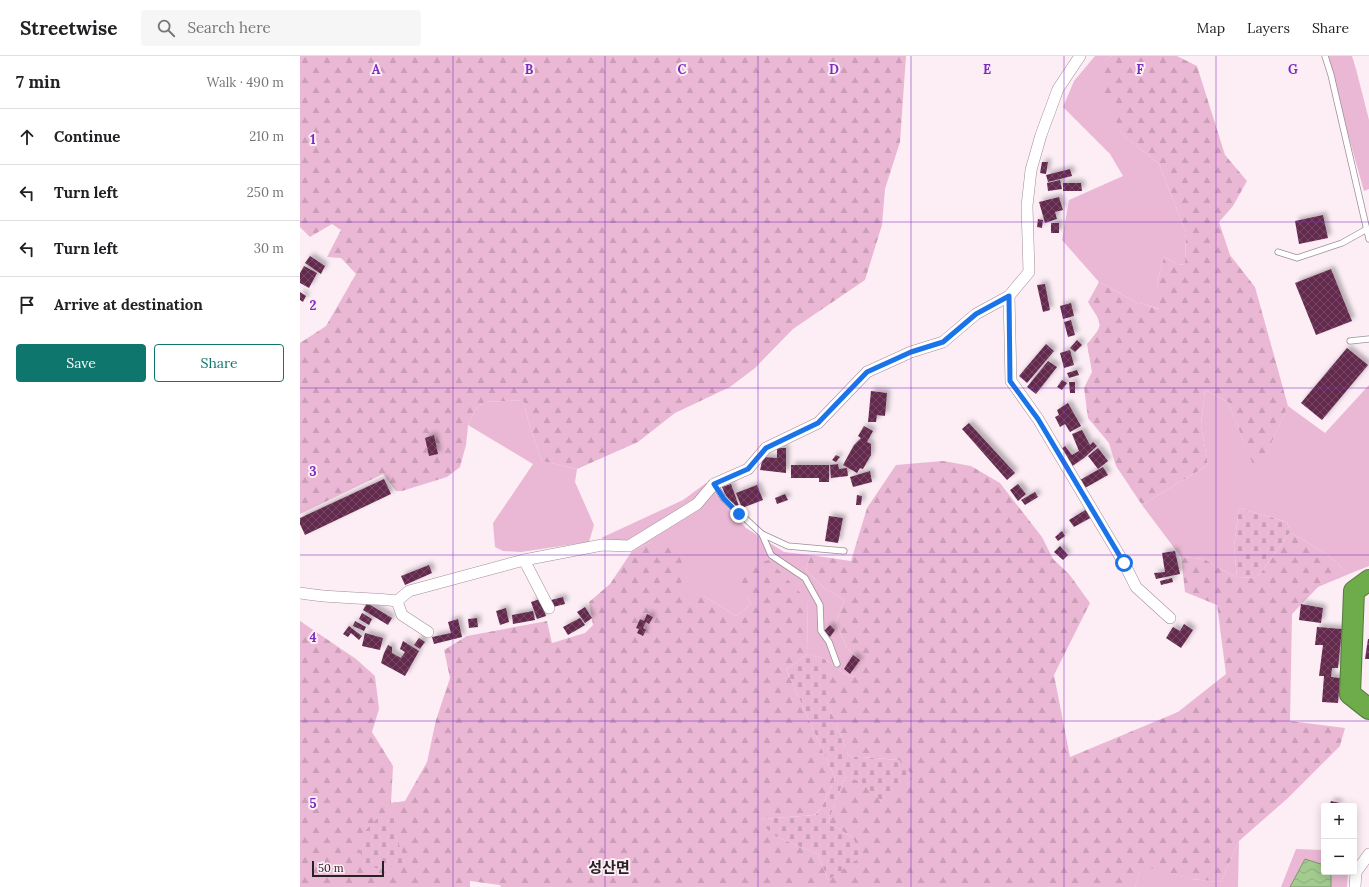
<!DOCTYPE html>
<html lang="en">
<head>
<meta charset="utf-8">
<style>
  :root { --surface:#fff; --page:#f6f6f6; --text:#202124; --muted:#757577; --line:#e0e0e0; --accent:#0f766e }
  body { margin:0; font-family:Lora,"Noto Sans KR",serif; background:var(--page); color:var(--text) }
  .controls { position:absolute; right:12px; bottom:12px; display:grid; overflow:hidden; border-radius:4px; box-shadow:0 2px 10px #0003 }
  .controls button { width:36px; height:36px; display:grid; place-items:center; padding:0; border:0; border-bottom:1px solid var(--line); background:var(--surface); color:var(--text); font:20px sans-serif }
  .scale { position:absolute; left:12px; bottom:10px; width:72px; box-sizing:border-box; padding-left:4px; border:2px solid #282125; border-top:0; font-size:11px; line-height:14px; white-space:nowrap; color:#282125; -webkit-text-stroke:3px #fdeef6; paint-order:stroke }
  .stop { position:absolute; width:12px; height:12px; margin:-9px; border:3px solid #1a73e8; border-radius:50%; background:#fff }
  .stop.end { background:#1a73e8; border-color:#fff; box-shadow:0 1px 4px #0008 }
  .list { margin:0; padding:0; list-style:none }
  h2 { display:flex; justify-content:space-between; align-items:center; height:52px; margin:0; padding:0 16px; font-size:17px }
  h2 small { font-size:13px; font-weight:400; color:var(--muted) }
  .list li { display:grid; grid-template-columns:26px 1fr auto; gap:12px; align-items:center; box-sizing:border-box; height:56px; padding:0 16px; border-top:1px solid var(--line) }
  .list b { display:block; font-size:15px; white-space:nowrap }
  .list em { font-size:13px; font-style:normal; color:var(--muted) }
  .actions { display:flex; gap:8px; padding:12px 16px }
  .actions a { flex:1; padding:9px 0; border:1px solid var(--accent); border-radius:4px; text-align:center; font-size:14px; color:var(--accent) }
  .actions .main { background:var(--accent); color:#fff }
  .icon { flex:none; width:22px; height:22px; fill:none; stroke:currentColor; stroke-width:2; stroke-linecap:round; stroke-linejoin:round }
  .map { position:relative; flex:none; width:1069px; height:831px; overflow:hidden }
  header { display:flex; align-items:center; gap:24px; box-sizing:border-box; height:56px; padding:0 20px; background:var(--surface); border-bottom:1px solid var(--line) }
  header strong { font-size:19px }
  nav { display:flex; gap:22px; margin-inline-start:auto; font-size:14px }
  .search { width:280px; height:36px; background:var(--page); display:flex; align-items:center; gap:10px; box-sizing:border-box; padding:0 14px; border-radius:4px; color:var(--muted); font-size:15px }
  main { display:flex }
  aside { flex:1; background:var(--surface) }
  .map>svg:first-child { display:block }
  .green { fill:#eab8d4 }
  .forest { fill:url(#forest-firs) }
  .cemetery { fill:url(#cemetery-stones) }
  .water { fill:url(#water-waves); stroke:#7d986e }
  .building { fill:url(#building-cross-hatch); filter:url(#shadow) }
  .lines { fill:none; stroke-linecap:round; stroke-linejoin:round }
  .lane-casing { stroke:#9f8e97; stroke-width:7 }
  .street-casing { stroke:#9f8e97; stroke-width:12 }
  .highway-casing { stroke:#567b3e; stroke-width:22 }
  .lane { stroke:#fff; stroke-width:5.5 }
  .street { stroke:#fff; stroke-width:11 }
  .highway { stroke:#6eab4b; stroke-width:20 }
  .route { stroke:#1a73e8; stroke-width:5 }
  .grid { fill:none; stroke:#7b2cbf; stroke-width:1; stroke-opacity:0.55 }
  .labels { text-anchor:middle; stroke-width:4; stroke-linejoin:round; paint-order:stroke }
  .district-label { font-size:15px; font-weight:bold; fill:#282125; stroke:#fdeef6 }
  .grid-label { font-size:13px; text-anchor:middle; font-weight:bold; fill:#7b2cbf; stroke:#fdeef6; stroke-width:4; stroke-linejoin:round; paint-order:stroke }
</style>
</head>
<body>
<header>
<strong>Streetwise</strong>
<div class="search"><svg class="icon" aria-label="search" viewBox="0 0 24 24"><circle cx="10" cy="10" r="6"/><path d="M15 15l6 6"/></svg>Search here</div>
<nav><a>Map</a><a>Layers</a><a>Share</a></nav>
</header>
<main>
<aside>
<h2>7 min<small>Walk · 490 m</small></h2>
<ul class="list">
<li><svg class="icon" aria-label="ahead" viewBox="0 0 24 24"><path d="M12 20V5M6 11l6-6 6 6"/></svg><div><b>Continue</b></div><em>210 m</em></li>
<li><svg class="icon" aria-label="left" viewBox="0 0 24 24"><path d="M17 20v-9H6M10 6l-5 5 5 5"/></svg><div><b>Turn left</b></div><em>250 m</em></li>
<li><svg class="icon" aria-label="left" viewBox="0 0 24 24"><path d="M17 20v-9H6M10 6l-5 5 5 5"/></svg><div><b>Turn left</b></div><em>30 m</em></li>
<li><svg class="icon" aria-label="arrive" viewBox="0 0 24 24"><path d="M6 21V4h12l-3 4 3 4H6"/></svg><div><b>Arrive at destination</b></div></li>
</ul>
<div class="actions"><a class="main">Save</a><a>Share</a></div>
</aside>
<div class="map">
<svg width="1069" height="831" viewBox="0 0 1069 831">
  <defs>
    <pattern id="forest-firs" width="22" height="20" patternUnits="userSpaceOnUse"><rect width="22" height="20" fill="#eab8d4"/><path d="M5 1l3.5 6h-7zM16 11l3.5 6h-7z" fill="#c99eb6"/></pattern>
    <pattern id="cemetery-stones" width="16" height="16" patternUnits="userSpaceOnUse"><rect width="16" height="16" fill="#eab8d4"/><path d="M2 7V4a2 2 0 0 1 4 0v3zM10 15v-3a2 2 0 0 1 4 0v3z" fill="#c99eb6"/></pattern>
    <pattern id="water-waves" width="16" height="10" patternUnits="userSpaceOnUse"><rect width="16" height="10" fill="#a2cb8d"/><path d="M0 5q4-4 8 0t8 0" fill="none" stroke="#8cae7a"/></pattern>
    <pattern id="building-cross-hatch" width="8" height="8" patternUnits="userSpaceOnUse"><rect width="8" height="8" fill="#642b4e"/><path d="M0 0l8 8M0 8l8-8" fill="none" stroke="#764864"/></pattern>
    <filter id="shadow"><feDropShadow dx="3.5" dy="-3.5" stdDeviation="2" flood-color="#0004"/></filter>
  </defs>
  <rect width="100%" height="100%" fill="#fdeef6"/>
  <!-- green -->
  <g class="green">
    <path d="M795,0H812L805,4L821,77L859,108L886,176L885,209L877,208L864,201L857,226L860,253L836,246L799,226L762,184L769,144L823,120L810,98L763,51L774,25Z"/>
    <path d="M1026,0H1052L1056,13L1069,64V133L1064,135Z"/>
    <path d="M1069,329V510L1049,518L1028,499L990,476L987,466L939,452L934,490L937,522L904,503L881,501L842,449L908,409L901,369L905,334L928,346L957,418L988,350L1025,377Z"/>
    <path d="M223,344L230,371L242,405L277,413L275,426L294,469L289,486L221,496L203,495L195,491L193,467L233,408L168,369L175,354L185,346Z"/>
    <path d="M406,427L446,472L484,496L510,499L506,514L523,531L544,544L536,566L547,592L562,605L554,621L542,617L527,604L508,598L507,544L446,539L451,548L436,560L404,540H381L352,486L332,495L301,482L383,444Z"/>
    <path d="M939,785L938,831H835L842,809L890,823L921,826Z"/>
    <path d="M996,793L1024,794V816H1048L1047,831H981Z"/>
  </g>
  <!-- forest -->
  <g class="forest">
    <path d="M0,0H606L600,86L585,133L582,169L565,224L493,273L455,312L430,331L375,357L338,386L277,413L242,405L230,371L223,344L185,346L175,354L168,369L166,389L160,411L147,421L102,435H96L83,418L0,458V287L26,270L56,218L41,202L27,201L41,174L32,168L10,181L0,171Z"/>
    <path d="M812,0H877L897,10L925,99L947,125L933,150L919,166L930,199L955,231L988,350L957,419L928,346L905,334L901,369L908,409L842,449L816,410L809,387L788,362L784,332L792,316L787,288C805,267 802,269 788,246L799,226L836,246L859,253L857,226L864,201L877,208L885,209L886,176L859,108L821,77L801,28L805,4Z"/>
    <path d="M643,405L671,410L700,427L742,481L753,503L769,518L790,547L754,619L770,701L878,656L926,618L917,549L885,536L881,501L904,503L937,522L958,521L990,476L1028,499L1049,518L1018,531L992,558L990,665L1045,672L1040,690L988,742L939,785L921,826L890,823L842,810L835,831H201L200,829L170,825V831H0V565L56,603L75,620L79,653L72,676L93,710L91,747L105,745L127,706L136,664L150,622L144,594L167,580L247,565L252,587L285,577L293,569L289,546L310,528L332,495L352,486L382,497L381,540H404L436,560L451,548L446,539L437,513L469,504L507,544L508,598L486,613L535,722L521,753L514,759L462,763L477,781L518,798L528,824L553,782L528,766L545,721L560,724L582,746L599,704L549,700L527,646V604L542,617L554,621L562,605L547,592L536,566L544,544L523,531L506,514L510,499L551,505L567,452L596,409Z"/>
  </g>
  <!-- cemetery -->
  <g class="cemetery">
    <path d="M939,452L987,466L990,476L958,521L937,522L934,490Z"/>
    <path d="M508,598L527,604V646L549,700L599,704L614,721L582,746L560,725L545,721L528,766L553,782L562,800L528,824L518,798L477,781L467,773L462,763L515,759L521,753L535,722L486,613Z"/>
    <path d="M95,760L99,789L107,807L79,813L65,808L59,793L64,776L78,762Z"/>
  </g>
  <!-- water -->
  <path class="water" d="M1005,803L1024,809V816H1031V831H990Z"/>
  <!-- building -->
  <g class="building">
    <path d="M742,106H748L746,118L740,117Z"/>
    <path d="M770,113L772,120L748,126L746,119Z"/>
    <path d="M760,124L762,133L748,135L747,127Z"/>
    <path d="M763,127H781L782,135H763Z"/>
    <path d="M759,141L763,154L755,156L757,163L745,167L739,146Z"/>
    <path d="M1023,159L1028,182L999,188L995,165Z"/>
    <path d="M738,163L743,164L742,172L737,171Z"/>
    <rect x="751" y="167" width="8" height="10"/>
    <path d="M10,200L25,210L21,218L5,207Z"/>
    <path d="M4,210L17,217L9,232L0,227V217Z"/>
    <path d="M1031,213L1052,265L1016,279L995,227Z"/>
    <path d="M745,228L750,254L743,256L737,229Z"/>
    <path d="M0,236L6,240L3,246L0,244Z"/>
    <path d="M771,247L774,260L763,263L760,250Z"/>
    <path d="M771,264L775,279L768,281L764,266Z"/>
    <path d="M777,284L782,289L775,296L770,292Z"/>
    <path d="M746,288L754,295L727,327L719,320Z"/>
    <path d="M1047,292L1068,309L1022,364L1001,347Z"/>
    <path d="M770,294L774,309L764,312L760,297Z"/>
    <path d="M748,305L757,311L736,338L727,331Z"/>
    <path d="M777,314L779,319L769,322L767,317Z"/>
    <path d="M762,324L767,327L762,334L757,331Z"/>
    <path d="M769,326H775V337H770Z"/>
    <path d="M571,335L587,337L585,360L577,359L576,366H568Z"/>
    <path d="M768,347L781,370L770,376L765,368L760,371L755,361L759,359L757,354Z"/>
    <path d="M669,367L715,417L707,424L662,373Z"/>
    <path d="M564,370L573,375L567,386L571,388V399L563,413L560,412L557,417L543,409L554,389L561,382L558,380Z"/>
    <path d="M782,374L790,389L793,386L797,390L784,402L771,411L760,394L765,390L772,399L779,395L772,378Z"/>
    <path d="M134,379L138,398L129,400L125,382Z"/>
    <path d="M477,392H486V417L460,414L463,401L477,402Z"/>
    <path d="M798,392L808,405L798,413L788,400Z"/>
    <path d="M536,399L540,401L536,406L532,404Z"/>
    <path d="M538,408L539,413L547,412L548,420L531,422L530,409Z"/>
    <path d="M491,409H529V426H519V422H491Z"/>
    <path d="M803,411L808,419L785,432L780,424Z"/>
    <path d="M570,415L572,426L553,431L550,421Z"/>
    <path d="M84,423L91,438L5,479L0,468V462Z"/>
    <path d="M431,428L440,453L432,448L425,438L422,431Z"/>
    <path d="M718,428L726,438L718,445L710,434Z"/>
    <path d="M457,429L463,444L442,452L436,437Z"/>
    <path d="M735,436L738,441L725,449L721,444Z"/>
    <path d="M485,438L488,444L477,448L475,442Z"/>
    <path d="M557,439L562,440L561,449H556Z"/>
    <path d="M787,453L792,461L774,471L769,464Z"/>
    <path d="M529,460L543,462L538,487L525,485Z"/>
    <path d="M762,475L765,480L758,485L755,481Z"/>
    <path d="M760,490L768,499L763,504L754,496Z"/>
    <path d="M875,495L880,518L856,523L854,517L865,516L862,497Z"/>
    <path d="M129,509L132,517L105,529L101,520Z"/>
    <path d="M872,522L873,526L861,529L860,525Z"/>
    <path d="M263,541L265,548L253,551L251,544Z"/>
    <path d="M240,543L246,560L237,563L231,546Z"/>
    <path d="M67,547L92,562L88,569L63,554Z"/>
    <path d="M1001,548L1023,552L1021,567L999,564Z"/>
    <path d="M285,551L292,562L285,567L277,556Z"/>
    <path d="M206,552L209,566L200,569L196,555Z"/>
    <path d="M233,555L235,564L213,568L212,559Z"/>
    <path d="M62,557L72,563L69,569L59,563Z"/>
    <path d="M347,558L353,561L349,568L346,566L343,572L346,574L343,580L337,577L339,573L336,572L340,563L344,565Z"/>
    <path d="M177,562L178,571L169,572L168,563Z"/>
    <path d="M280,562L285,569L268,579L263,571Z"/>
    <path d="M158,563L162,581L134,588L132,581L151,577L148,566Z"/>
    <path d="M55,565L66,571L64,575L53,570Z"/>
    <path d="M884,568L893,574L881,592L866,582L873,571L880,575Z"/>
    <path d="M530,569L535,574L530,581L524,575Z"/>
    <path d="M49,570L62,580L59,584L51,577L48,581L43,578Z"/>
    <path d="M1017,571L1042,573L1038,612H1032L1031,621L1040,622L1038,647L1022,646L1024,620H1019L1023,589H1015Z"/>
    <path d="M65,577L83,582L80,594L62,590Z"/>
    <path d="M119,582L125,586L120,593L114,589Z"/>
    <path d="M1068,583H1069V603H1065Z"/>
    <path d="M103,585L119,595L105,620L81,607L84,597L88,589L92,591V597L101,602L105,596L100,593Z"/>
    <path d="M553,599L560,604L550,618L544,613Z"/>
    <path d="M1031,745L1040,747L1039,750H1029Z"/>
  </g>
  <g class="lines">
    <!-- lane casing -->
    <g class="lane-casing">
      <g id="lane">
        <path d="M1025,0L1031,19L1069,183"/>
        <path d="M978,196L997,202L1042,187L1067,173"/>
        <path d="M1050,285L1069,283"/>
        <path d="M414,428L424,443L462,478L488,490L544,495"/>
        <path d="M462,478L471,499L505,522L520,549L521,575L529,586L537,608"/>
      </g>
    </g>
    <!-- street casing -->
    <g class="street-casing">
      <g id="street">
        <path d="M780,0L758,33L741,79L731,114L727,150L729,216L709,240L711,325L738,363L824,507L836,531L870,562"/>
        <path d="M224,504L249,552"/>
        <path d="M0,537C32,543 65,541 97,545L109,535L224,504L302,489L329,490L397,448L414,428L448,413L466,392L518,367L567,316L611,296L643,286L676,258L709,240"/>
        <path d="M97,545L102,559L128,576"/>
        <path d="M1055,831L1056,816L1069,798"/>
      </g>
    </g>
    <!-- highway casing -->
    <g class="highway-casing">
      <path id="highway" d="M1069,524L1054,535L1050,638L1069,653"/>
    </g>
    <!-- lane -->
    <use href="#lane" class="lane"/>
    <!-- street -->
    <use href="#street" class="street"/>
    <!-- highway -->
    <use href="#highway" class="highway"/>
  </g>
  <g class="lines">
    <!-- route -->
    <path class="route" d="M439,458L424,443L414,428L448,413L466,392L518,367L567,316L611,296L643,286L676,258L709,240L710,325L738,363L824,507"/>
  </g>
  <!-- grid -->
  <path class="grid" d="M153,0V831M305,0V831M458,0V831M611,0V831M764,0V831M916,0V831M0,166H1069M0,332H1069M0,499H1069M0,665H1069"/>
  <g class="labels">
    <!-- district labels -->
    <g class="district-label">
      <text x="309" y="817">성산면</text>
    </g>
  </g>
  <g class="grid-label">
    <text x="76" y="18">A</text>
    <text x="229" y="18">B</text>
    <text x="382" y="18">C</text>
    <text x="534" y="18">D</text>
    <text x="687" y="18">E</text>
    <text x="840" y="18">F</text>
    <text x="993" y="18">G</text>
    <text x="13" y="88">1</text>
    <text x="13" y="254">2</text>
    <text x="13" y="420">3</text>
    <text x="13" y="586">4</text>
    <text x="13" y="752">5</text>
  </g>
</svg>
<div class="controls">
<button>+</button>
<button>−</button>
</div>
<div class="scale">50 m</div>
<div class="stop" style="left:824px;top:507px"></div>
<div class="stop end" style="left:439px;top:458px"></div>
</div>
</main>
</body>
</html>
